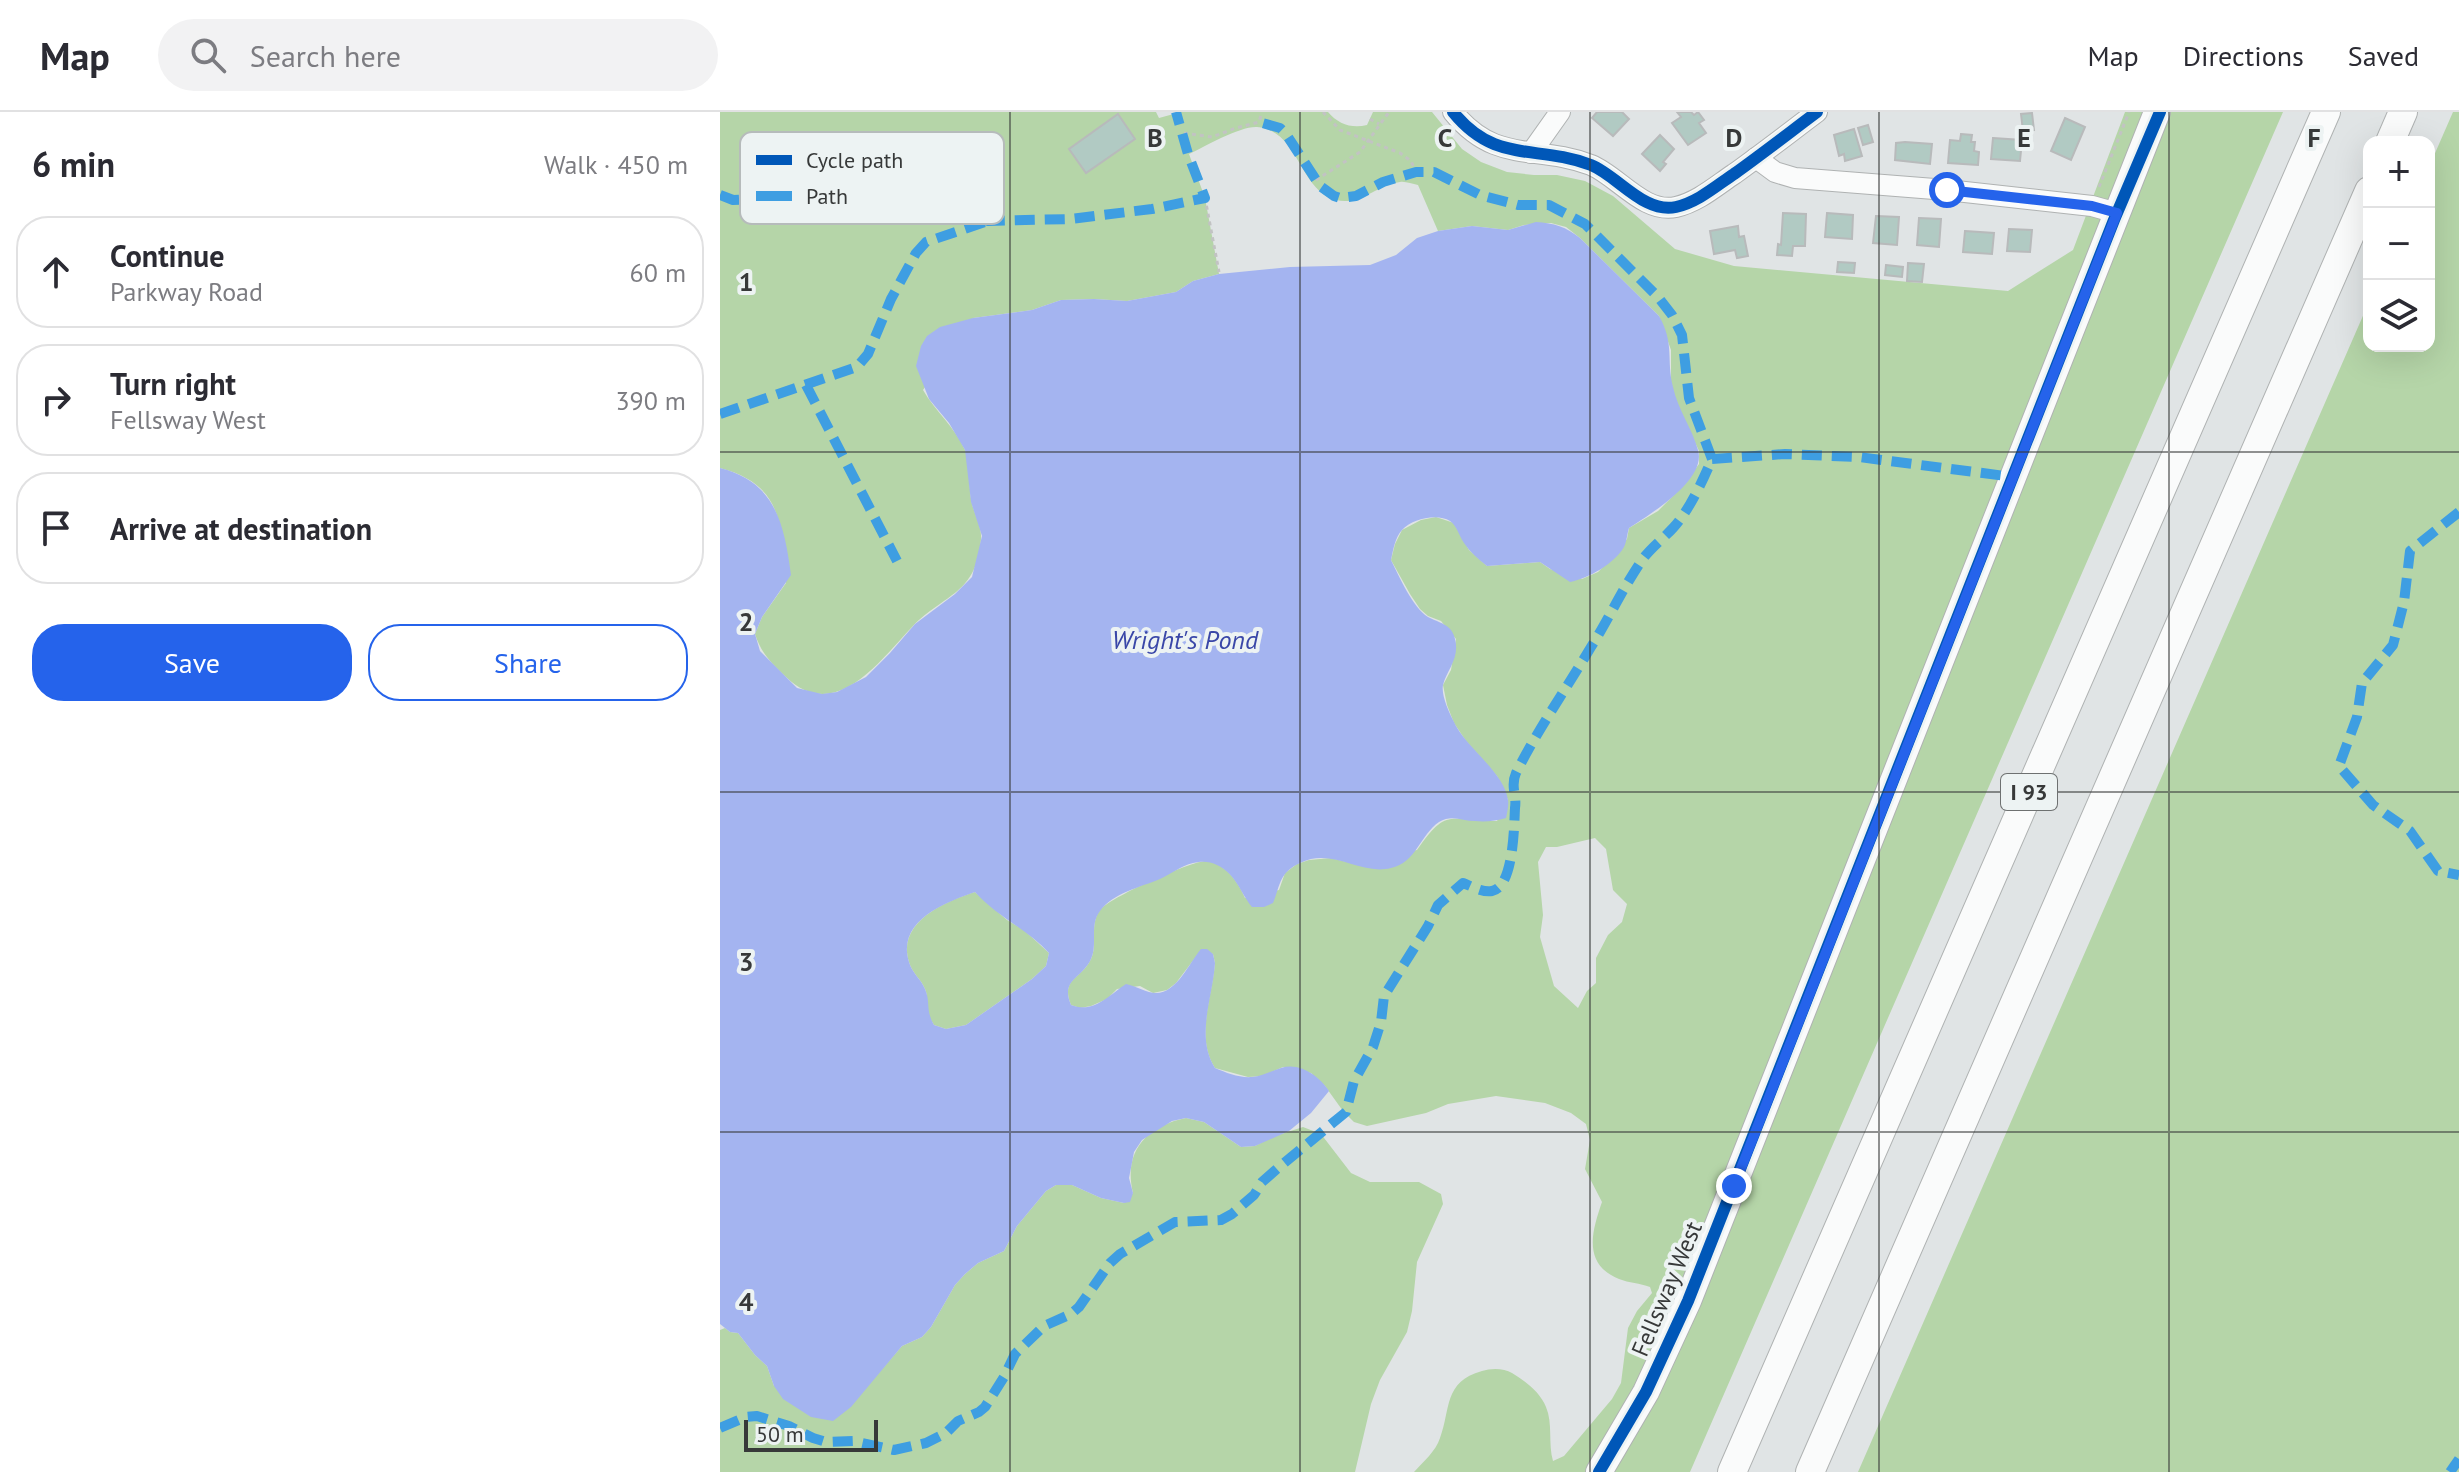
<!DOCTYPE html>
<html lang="en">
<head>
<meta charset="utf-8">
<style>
  :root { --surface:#fff; --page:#f2f2f3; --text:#2b2b33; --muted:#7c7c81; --line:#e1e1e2; --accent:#2563eb }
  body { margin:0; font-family:"PT Sans",sans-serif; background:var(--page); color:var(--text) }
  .controls { position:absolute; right:24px; top:24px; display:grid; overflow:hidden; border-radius:16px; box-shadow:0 8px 32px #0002 }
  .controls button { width:72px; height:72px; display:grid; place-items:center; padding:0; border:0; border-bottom:2px solid var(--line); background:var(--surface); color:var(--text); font:40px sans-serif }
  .scale { position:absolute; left:24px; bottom:20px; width:134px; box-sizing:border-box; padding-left:8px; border:4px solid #373939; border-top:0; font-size:22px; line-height:28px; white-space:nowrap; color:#373939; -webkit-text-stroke:6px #edf3f3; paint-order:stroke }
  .stop { position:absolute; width:24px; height:24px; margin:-18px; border:6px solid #2563eb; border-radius:50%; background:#fff }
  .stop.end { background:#2563eb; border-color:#fff; box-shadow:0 2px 8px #0008 }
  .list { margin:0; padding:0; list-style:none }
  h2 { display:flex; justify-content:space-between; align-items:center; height:104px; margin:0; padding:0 32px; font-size:34px }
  h2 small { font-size:26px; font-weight:400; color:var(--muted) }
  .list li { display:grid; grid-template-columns:52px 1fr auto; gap:24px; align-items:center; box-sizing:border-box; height:112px; margin:0 16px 16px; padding:0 16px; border:2px solid var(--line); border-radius:32px }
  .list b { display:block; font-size:30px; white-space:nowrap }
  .list p { margin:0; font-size:26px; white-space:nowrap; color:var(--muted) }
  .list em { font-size:26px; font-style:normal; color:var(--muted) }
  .actions { display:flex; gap:16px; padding:24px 32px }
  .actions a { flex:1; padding:18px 0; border:2px solid var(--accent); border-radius:32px; text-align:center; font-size:28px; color:var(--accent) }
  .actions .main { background:var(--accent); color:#fff }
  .icon { flex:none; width:44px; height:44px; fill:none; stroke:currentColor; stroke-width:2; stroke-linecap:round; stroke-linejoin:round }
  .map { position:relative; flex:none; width:1739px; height:1360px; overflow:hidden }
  header { display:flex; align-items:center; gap:48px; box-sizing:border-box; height:112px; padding:0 40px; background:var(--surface); border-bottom:2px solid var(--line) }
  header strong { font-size:38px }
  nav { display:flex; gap:44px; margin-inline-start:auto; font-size:28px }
  .search { width:560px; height:72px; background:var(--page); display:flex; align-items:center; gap:20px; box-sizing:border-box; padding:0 28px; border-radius:44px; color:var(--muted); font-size:30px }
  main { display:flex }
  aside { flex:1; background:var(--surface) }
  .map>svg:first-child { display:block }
  .forest { fill:#b5d5a8; fill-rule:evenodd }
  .water { fill:#a4b4f0; fill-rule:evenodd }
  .building { fill:#b1cac3; stroke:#b8babb; stroke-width:2 }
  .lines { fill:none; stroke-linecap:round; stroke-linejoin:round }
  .minor-casing { stroke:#afb2b2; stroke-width:22 }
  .major-casing { stroke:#afb2b2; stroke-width:28 }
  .highway-casing { stroke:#afb2b2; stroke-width:30 }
  .path { stroke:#c2c3c3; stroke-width:3; stroke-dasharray:4 4; stroke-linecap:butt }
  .minor { stroke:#fafbfb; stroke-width:20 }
  .major { stroke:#fafbfb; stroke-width:26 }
  .highway { stroke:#fafbfb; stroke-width:28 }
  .quiet { stroke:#3e9ee2; stroke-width:10; stroke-dasharray:20 10; stroke-linecap:butt }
  .cycleway-casing { stroke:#edf3f3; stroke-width:17 }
  .cycleway { stroke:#0057b8; stroke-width:12 }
  .route { stroke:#2563eb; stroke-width:10 }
  .grid { fill:none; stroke:#373939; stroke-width:2; stroke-opacity:0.55 }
  .labels { text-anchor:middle; stroke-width:8; stroke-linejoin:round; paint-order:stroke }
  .shield { fill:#edf3f3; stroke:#6e7171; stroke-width:2 }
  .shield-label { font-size:22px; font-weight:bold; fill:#373939 }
  .street-label { font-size:24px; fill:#373939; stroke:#edf3f3 }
  .water-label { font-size:26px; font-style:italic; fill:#3a47a8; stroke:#edf3f3 }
  .key { fill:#edf3f3; stroke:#b6bbbb; stroke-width:2 }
  .key-label { font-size:22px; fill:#373939 }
  .grid-label { font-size:26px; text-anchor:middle; font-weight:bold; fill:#373939; stroke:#edf3f3; stroke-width:8; stroke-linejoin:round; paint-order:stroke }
</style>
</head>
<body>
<header>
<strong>Map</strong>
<div class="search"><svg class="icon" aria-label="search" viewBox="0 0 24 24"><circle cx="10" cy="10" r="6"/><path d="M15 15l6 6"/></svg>Search here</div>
<nav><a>Map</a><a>Directions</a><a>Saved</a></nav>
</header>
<main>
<aside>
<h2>6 min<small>Walk · 450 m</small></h2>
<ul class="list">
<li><svg class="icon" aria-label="ahead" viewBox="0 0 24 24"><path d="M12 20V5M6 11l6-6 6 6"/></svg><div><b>Continue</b><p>Parkway Road</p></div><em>60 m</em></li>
<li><svg class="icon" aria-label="right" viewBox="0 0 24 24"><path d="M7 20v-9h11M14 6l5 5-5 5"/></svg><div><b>Turn right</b><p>Fellsway West</p></div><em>390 m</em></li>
<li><svg class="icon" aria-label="arrive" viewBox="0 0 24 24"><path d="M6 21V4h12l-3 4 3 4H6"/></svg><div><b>Arrive at destination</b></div></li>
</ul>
<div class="actions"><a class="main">Save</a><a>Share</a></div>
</aside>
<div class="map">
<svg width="1739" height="1360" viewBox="0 0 1739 1360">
  <rect width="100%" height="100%" fill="#e0e4e5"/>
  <!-- forest -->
  <g class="forest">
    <path d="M0,0H436L439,6L461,0H608C618,12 632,17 647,13L653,0H712L742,37L761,50L787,60L814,63H837L865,69L893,84L955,137L1014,154L1288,179L1353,138L1405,0H1563L970,1360H694C703,1350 716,1339 720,1326C731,1297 723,1270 762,1259C771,1256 784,1256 792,1261C805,1269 820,1280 826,1295C833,1311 828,1332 833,1349L844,1344L892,1287L901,1271L908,1216L917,1199L932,1181L930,1175C920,1171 909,1171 899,1167C862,1152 872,1119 882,1090L865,1057L870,1028L866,1012L851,1001L825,991L776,984L728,992L706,1001L647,1014L634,1010L623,999L605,974L591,961L563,955L543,964L528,965L495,956C475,925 492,886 495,851L493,842L481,838L456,871L447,878L433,881L420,874L397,877L387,887L371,894L360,896L351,893C340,866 362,867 371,847C378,832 369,812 380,798C389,786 472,748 487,749C505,751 519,771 525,786L559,778L565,761L577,752L589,748L611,746L627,750L697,738C728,693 729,710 777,709L788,688L777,664L746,629L734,611L727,593L723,573L731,558L736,527L721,509L708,504L700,497L690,482L671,448L675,432L682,418L701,408L716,405L734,411L749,438L767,454L820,450L830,457L862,467L878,460L888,450L907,427L909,416L938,399L961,376L979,352V339L956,289L951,270V238L939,204L860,126L846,115L831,111L804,113L788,118L752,114L718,119L698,73C692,72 685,69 680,70C657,73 640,94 616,88C579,79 580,19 537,15C520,14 486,34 469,42L485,86L499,162L473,169L456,180L445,182L407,189L374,187L341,188L312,198L253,206L203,278C215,299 235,315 245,338C251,354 248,375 252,392C255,403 262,416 261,427C257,482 224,482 193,514C161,547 116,613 66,565C52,552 41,541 35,522L42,505L66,471C61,416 65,373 0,356ZM875,726L886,737L893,778L907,792L902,810L888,823L876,846V871L867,879L858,896L834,874L820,825L823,803L818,750L826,735H837Z"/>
    <path d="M1733,0H1739V1360H1138L1649,190V234H1709V55Z"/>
    <path d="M255,780L287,808L304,818L329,841L326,854L312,867L246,913L226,917L214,913C212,909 209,906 208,902C205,893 209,886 205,877C201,867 192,861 189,850C176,810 226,789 255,780Z"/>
    <path d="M466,1006L484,1010L521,1035L535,1034L552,1025L583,1015L601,1022L631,1061L650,1070H699L721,1082L723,1092L697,1150L692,1199L687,1220L660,1268L651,1292L635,1360H0V1218L5,1216L10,1220L18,1221L35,1243L47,1254L54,1274L149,1272L182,1234L202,1225L211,1215L235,1173L245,1162L258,1151L284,1139L297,1114L326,1079L336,1073H352L381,1086L404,1091L413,1081C403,1040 426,1014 466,1006Z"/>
  </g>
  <!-- water -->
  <path class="water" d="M816,110C834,111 846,115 860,126L939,204C955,232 946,248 953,275C958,298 972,316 978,338C987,368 929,403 909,416C907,422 907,429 904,435C894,452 869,466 850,470L820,450L767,454C758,447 750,440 744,431C739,424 737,414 730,409C717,401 692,407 682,418C675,425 673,439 671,448C679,464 693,496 708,505C719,511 732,512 735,527C740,546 727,558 723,573C721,583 729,600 733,608C745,636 784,659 788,688C789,693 787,701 786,706C776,709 765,710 755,709C742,709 732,702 719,710C700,723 696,751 671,756C640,764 613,735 580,751C575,753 568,758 565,762C559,769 557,782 553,791L544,795H532C520,780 516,762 497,753C489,749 482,749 473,751C461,754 451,762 440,767C421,775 393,781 380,799C369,813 378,832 371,847C362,867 340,867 351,893C374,902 389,883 406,872C416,874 427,881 436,881C457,881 469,851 481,837H487L493,842L495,851C493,886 475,924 495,956C507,961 519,966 532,965C543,964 551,959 561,956C580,950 599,964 609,979L591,1001L569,1019L535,1034L521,1035L484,1010L466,1006L452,1009L422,1028L414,1040L409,1066L413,1081L410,1090L404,1091L381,1086L352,1073H336L326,1079L297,1114L284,1139L258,1151L245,1162L235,1173L211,1215L202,1225L182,1234L131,1295L113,1309L91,1305L63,1287L54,1274L47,1254L35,1243L18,1221L10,1220L0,1212V356C56,370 64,412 71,463L42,505L35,522L40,539L77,576L102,582L117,580L146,565L170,541L195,512L235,482L252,465L262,424L251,390L245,338L229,311L209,287L196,254L201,234L207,224L220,215L253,206L312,198L341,188L374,187L407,189L445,182L456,180L473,169L499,162L570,155L650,153L676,143L697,126L718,119L752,114L788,118ZM255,780C276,804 307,817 329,841L326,854L312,867L246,913L226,917L214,913C205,897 211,891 205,877C201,867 192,861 189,850C176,809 226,790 255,780Z"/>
  <!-- building -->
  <g class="building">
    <path d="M877,0H902L909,7L893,24L872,6Z"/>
    <path d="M957,0H971L974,3L978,0L984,8L979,11L986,21L968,33L952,11L961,5Z"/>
    <path d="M1312,1L1314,18L1303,19L1301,2Z"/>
    <path d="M398,2L415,27L366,61L349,37Z"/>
    <path d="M1345,6L1365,15L1351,48L1331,39Z"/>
    <path d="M1148,13L1153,30L1143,33L1138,16Z"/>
    <path d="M1134,17L1142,44L1125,49L1124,42L1119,44L1114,23Z"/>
    <path d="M1241,22L1252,23L1251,30H1255L1254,39L1259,40L1258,53L1228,51L1230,28L1240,29Z"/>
    <path d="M940,23L954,37L943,50L946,52L940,59L922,42Z"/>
    <path d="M1273,26L1302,28L1300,49L1271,47Z"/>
    <path d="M1185,30L1212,32L1210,52L1175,48L1176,31Z"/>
    <path d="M1063,101L1086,102L1085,134H1073L1072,144L1057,143L1058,132L1061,133Z"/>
    <path d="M1107,101L1133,103L1132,127L1105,125Z"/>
    <path d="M1156,104L1179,105L1177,133L1153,131Z"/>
    <path d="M1199,106L1221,107L1219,135L1197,133Z"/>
    <path d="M1018,114L1019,125L1024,124L1028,144L1017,146L1015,138L994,142L990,119Z"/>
    <path d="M1289,117L1312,118L1310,140L1287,139Z"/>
    <path d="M1245,119L1274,121L1272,142L1243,140Z"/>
    <path d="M1118,150L1135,151L1134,161L1117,160Z"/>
    <path d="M1188,151L1204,152L1202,170L1187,169Z"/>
    <path d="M1166,153L1183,155L1182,165L1165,163Z"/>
  </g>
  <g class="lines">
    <!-- minor casing -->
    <g class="minor-casing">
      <g id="minor">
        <path d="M733,0C776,53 816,32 871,53C898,64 924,102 956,95C978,90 996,74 1014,62C1042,42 1069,21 1097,0"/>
        <path d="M811,41L840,0"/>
        <path d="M1036,46L1055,60L1075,66L1227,78L1372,94L1397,101"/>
      </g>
    </g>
    <!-- major casing -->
    <g class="major-casing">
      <path id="major" d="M879,1360L926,1280L968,1189L1437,0"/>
    </g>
    <!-- highway casing -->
    <g class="highway-casing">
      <g id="highway">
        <path d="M1670,30L1683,0"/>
        <path d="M1012,1360L1606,0"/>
        <path d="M1090,1360L1649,79"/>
      </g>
    </g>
    <!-- path -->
    <g class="path">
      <path d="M603,0L620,18L680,41L691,49L696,60"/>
      <path d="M650,7L659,12"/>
      <path d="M464,21L492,25L516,16L539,10L542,0"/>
      <path d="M596,68L640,40L669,0"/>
      <path d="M1379,75L1409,0"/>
      <path d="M485,86L499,160"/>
    </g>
    <!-- minor -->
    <use href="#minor" class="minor"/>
    <!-- major -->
    <use href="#major" class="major"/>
    <!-- highway -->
    <use href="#highway" class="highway"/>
    <!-- quiet -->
    <g class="quiet">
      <path d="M0,83L13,88L32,87L77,92H108L141,85L173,84L268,109L350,107L432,97L485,86L468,42L456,0"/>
      <path d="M86,273L177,449"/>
      <path d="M0,302L137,255L148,242L171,187L196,141L206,130L268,109"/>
      <path d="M992,347L1065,342L1139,345L1293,365"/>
      <path d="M1739,400L1690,439L1684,490L1673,533L1642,571L1637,605L1619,654L1653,693L1690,719L1718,759L1739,763"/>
      <path d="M0,1316L26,1305L37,1304L69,1314L93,1326L106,1330L133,1329L174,1338L206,1331L226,1321L238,1309L259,1300L265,1295L284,1265L295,1242L324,1214L351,1202L359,1195L390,1151L400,1142L455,1110L501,1108L512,1102L534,1083L542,1070L558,1056L626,1000L634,969L653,935L661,910L664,884L708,814L718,793L743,771C751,774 763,781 772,779C794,775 794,713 795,696C797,682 790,674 796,661C818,617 846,577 871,535C888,508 902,478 920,451C929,437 942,428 953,416C969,399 983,368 992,347L969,286L962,223L952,203L938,185L865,112L829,93H798L760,83L714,60H696L663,70L636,84L620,86L614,84L600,74L566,22L560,16L539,10"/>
      <path d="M1730,1360L1739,1347"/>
    </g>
    <!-- cycleway casing -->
    <g class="cycleway-casing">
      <g id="cycleway">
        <path d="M733,0C776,53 816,32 871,53C898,64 924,102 956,95C978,90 996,74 1014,62C1042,42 1069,21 1097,0"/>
        <path d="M879,1360L926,1280L968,1189L1394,108L1440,0"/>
      </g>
    </g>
    <!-- cycleway -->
    <use href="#cycleway" class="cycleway"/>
  </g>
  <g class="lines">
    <!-- route -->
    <path class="route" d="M1014,1074L1397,101L1372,94L1227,78"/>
  </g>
  <!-- grid -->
  <path class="grid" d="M290,0V1360M580,0V1360M870,0V1360M1159,0V1360M1449,0V1360M0,340H1739M0,680H1739M0,1020H1739"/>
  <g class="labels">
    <!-- shield labels -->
    <rect class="shield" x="1281" y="662" width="56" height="36" rx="6"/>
    <g class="shield-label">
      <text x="1309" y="688">I 93</text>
    </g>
    <!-- street labels -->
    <g class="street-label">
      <text transform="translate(947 1177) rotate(-67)" y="8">Fellsway West</text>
    </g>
    <!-- water labels -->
    <g class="water-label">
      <text x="465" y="537">Wright's Pond</text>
    </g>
  </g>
  <!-- legend -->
  <rect x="20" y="20" width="264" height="92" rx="12" class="key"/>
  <rect x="36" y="43" width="36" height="10" fill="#0057b8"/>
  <rect x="36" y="79" width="36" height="10" fill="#3e9ee2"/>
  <g class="key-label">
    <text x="86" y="56">Cycle path</text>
    <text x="86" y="92">Path</text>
  </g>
  <g class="grid-label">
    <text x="435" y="35">B</text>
    <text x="725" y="35">C</text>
    <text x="1014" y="35">D</text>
    <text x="1304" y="35">E</text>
    <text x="1594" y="35">F</text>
    <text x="26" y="179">1</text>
    <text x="26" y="519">2</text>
    <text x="26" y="859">3</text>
    <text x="26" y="1199">4</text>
  </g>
</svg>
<div class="controls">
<button>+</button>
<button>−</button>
<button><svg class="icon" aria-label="layers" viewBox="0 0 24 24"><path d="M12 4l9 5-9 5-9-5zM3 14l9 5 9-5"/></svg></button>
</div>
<div class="scale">50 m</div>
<div class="stop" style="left:1227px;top:78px"></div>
<div class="stop end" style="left:1014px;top:1074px"></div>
</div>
</main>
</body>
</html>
